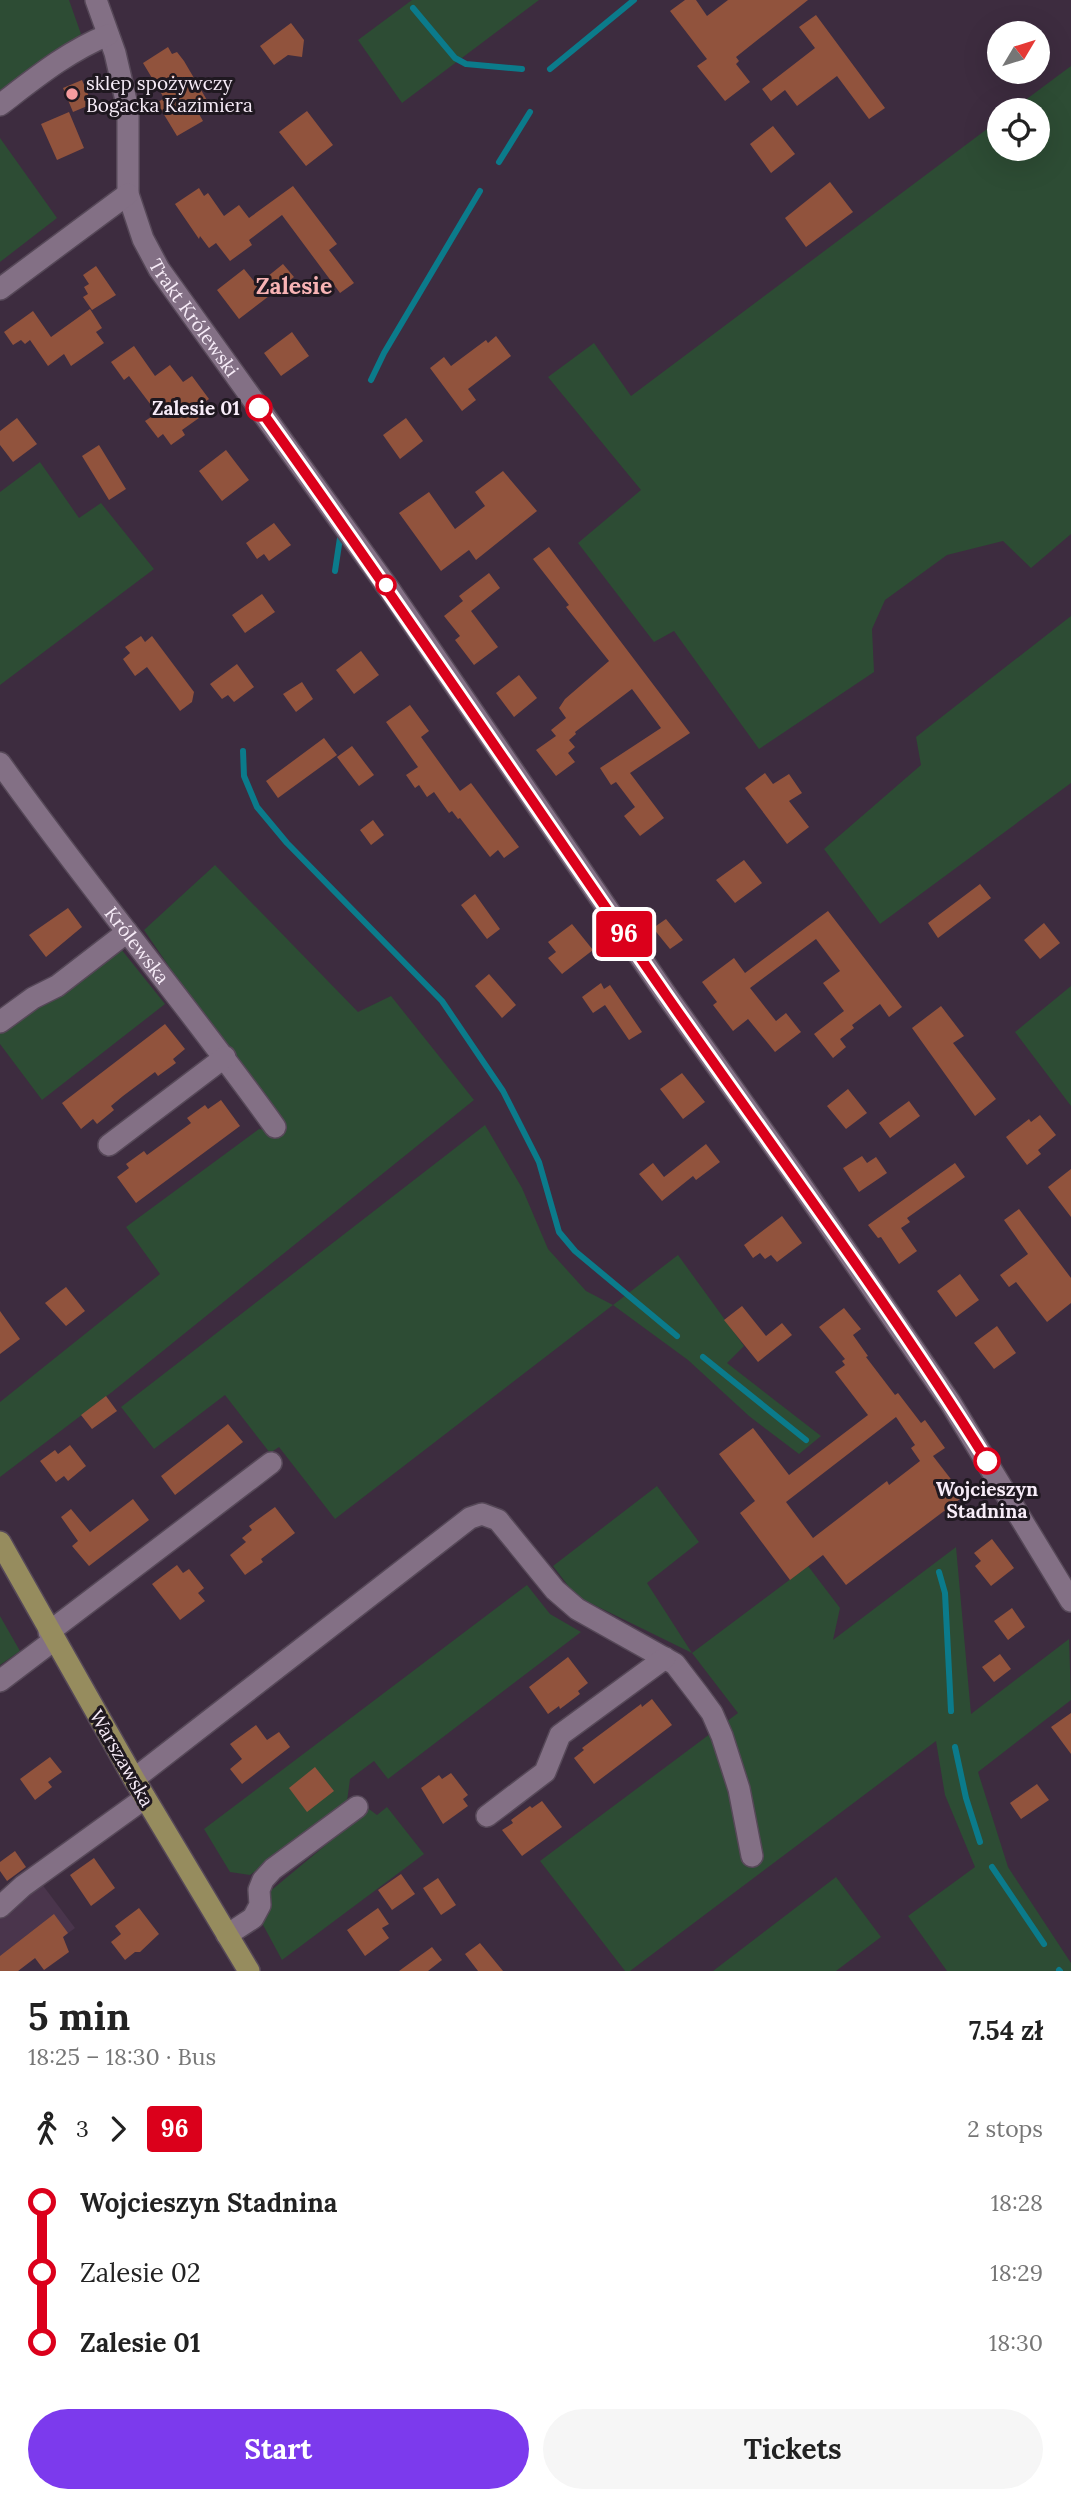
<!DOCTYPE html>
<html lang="en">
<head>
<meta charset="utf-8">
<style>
	body { margin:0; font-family:Lora,serif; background:#f6f6f6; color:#222; height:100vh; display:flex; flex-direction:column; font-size:26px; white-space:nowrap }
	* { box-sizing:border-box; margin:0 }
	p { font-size:23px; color:#767676 }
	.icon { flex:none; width:38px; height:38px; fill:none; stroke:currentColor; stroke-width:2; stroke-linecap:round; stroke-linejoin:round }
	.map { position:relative; height:1971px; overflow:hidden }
	.side { display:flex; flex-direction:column; background:#fff; flex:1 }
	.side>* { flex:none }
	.badge { padding:0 14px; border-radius:5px; font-size:24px; line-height:46px }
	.needle { width:46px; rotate:52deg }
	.fabs { position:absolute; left:987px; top:21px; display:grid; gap:14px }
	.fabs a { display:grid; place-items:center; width:63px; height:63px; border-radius:50%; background:#fff; box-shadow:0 7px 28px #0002; font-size:35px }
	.map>.badge { position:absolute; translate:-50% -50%; box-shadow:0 0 0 4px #fff }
	.legs { display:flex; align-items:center; gap:10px; height:77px; padding:0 28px; font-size:23px }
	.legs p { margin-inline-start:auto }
	.headline { display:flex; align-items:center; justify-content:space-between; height:119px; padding:0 28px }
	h1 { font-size:38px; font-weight:700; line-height:52px }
	.button { display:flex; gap:14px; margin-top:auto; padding:14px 28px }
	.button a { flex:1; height:80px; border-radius:42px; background:#7c3aed; color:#fff; font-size:28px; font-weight:700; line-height:80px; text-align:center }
	.button a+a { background:#f6f6f6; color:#222 }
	ul { padding:0 28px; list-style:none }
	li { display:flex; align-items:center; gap:24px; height:70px; font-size:26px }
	li i { display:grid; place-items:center; width:10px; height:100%; margin:0 9px; background:currentColor }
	li i::after { content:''; width:18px; height:18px; margin:-9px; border:5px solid; border-radius:50%; background:#fff }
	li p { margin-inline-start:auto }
	li:first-child i { background:linear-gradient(#0000 50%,currentColor 0) }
	li:last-child i { background:linear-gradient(currentColor 50%,#0000 0) }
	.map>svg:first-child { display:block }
</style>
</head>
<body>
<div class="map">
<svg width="1071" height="1971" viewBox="0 0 1071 1971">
	<rect width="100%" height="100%" fill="#3d2c3f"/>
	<path fill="#4a354c" d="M 32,1871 L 75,1928 L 18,1971 L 0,1971 L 0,1896 Z"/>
	<path fill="#2d4c34" d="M 0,0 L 69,0 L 81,34 L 0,95 Z
		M 412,0 L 539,0 L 402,103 L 358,40 Z
		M 1071,66 L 1071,534 L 1031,568 L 1003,541 L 947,555 L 885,600 L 872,629 L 874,672 L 759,749 L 674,631 L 654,642 L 578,543 L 641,490 L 548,377 L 594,343 L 631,396 L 999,120 L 999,149 L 1038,149 L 1038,110 L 1012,110 Z
		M 0,138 L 57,218 L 0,262 Z
		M 40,462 L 79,518 L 101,503 L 154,569 L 0,685 L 0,492 Z
		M 1071,616 L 1071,783 L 880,924 L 824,849 L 921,765 L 916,737 Z
		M 215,865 L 358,1012 L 391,996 L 474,1100 L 112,1392 L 0,1477 L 0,1402 L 160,1274 L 126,1227 L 259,1129 L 282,1132 L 144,930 Z
		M 121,949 L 165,1004 L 42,1100 L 0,1044 L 0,1031 Z
		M 1071,986 L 1071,1106 L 1015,1032 Z
		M 485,1125 L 522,1188 L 548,1249 L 586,1291 L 613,1305 L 678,1255 L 744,1346 L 727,1363 L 821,1436 L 799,1454 L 749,1416 L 688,1360 L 613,1305 L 335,1519 L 279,1447 L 270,1453 L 225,1395 L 154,1449 L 121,1407 Z
		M 657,1486 L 699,1542 L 647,1583 L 692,1653 L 808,1566 L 840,1608 L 833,1640 L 956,1547 L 971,1714 L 1069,1639 L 1071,1700 L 978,1772 L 1008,1867 L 1071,1963 L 1071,1971 L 947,1971 L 908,1916 L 975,1867 L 945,1795 L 936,1741 L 630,1971 L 625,1971 L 540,1861 L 738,1713 L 692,1653 L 576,1596 L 553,1566 Z
		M 527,1585 L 550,1614 L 581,1632 L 388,1779 L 374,1761 L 350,1779 L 347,1801 L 250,1875 L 230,1872 L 204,1829 Z
		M 0,1616 L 20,1651 L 0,1665 Z
		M 387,1807 L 424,1854 L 282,1960 L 262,1923 L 268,1893 L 369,1809 L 377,1815 Z
		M 836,1877 L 881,1937 L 836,1971 L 713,1971 Z"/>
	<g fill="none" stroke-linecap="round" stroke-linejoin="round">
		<path stroke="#0b7b8b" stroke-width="6" d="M 413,8 L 455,58 L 466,64 L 522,69
			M 550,69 L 634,0
			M 499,162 L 530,112
			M 371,380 L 384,353 L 480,191
			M 335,571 L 340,538
			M 243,751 L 244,776 L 257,807 L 287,843 L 442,1001 L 503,1091 L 539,1162 L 559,1232 L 575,1251 L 677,1336
			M 703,1357 L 806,1440
			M 939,1572 L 945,1593 L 951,1711
			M 955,1747 L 966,1798 L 980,1842
			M 992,1867 L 1044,1944
			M 1059,1970 L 1060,1971"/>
	</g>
	<path fill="#91533d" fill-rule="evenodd" d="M 685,0 L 696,0 L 707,16 L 728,0 L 808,0 L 736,57 L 739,61 L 736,64 L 750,82 L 725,101 L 697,66 L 707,59 L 670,11 Z
		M 816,15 L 885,108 L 869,119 L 837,76 L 797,106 L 785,90 L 771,101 L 762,89 L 815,48 L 799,27 Z
		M 291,23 L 304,40 L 302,57 L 288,55 L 274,65 L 260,46 Z
		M 168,47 L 172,54 L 177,52 L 184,61 L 211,107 L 199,114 L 203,121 L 177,136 L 157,103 L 164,98 L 143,63 Z
		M 82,80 L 92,104 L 73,112 L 63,88 Z
		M 307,111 L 333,145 L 306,166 L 279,132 Z
		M 69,112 L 84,148 L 57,160 L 41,124 Z
		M 773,126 L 795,154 L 771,173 L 750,144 Z
		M 830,182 L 853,212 L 806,247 L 785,218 Z
		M 293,186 L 337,244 L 329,250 L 354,283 L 340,293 L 282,215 L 249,240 L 252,245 L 230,261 L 216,243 L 209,248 L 200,236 L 199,239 L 175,204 L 199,188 L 204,196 L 208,193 L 224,216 L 239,205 L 249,218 Z
		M 283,264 L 294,277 L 239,319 L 217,290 L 244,269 L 257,285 Z
		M 96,266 L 116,295 L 92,310 L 83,297 L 88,294 L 84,287 L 89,284 L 83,275 Z
		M 90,309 L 102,328 L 96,332 L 104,343 L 71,366 L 64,354 L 48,366 L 30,340 L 25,344 L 21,340 L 13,345 L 4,332 L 33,311 L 51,337 Z
		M 292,332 L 309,356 L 281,376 L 264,353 Z
		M 496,336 L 511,356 L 468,389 L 476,400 L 462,411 L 430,368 L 444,357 L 451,366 L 486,340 L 488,343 Z
		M 134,346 L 155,376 L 170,365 L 183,382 L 192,376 L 209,399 L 201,405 L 206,413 L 182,430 L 185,435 L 171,445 L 163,434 L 158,438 L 145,421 L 157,413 L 129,376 L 124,380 L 111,362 Z
		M 17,418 L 37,444 L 13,462 L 0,445 L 0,431 Z
		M 406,418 L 423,441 L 400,459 L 383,435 Z
		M 99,445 L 126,489 L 109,500 L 82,456 Z
		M 226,450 L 249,480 L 222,501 L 199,471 Z
		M 503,471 L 537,511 L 476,560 L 469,550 L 441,571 L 399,513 L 429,492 L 455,529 L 485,506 L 475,492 Z
		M 274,523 L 291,545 L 269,561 L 264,554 L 257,559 L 246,543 Z
		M 549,547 L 690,733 L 630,773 L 664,818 L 640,836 L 624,816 L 635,807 L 616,782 L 611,785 L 600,768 L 661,728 L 632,689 L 575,732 L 576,734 L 569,740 L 575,747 L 568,753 L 575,762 L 556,776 L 536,750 L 556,736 L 551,730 L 566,718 L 559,708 L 565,699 L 609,661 L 566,607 L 569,605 L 533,559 Z
		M 489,573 L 500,588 L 471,611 L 498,647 L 474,665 L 455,640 L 460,636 L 444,616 L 463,601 L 459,596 Z
		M 262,594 L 275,612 L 245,633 L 232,615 Z
		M 141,636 L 145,642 L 152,636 L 194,692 L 192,702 L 180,711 L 147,667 L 135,676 L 123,659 L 130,653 L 125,647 Z
		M 361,651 L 379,675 L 354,694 L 336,670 Z
		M 237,664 L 254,687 L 234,702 L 228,695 L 222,699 L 210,684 Z
		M 519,675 L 537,698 L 514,717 L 496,693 Z
		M 302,682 L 313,699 L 296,712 L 283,694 Z
		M 410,705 L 429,731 L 421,737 L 460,791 L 471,783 L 519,847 L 504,858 L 498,850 L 490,857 L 460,818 L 458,819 L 452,811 L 449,813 L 434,792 L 427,797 L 419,785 L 415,788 L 406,775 L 418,767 L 386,722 Z
		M 324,738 L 337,755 L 278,798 L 266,781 Z
		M 352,746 L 374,775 L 359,786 L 337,757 Z
		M 765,773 L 773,784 L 789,774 L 802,793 L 789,801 L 809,827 L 787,844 L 745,788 Z
		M 373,820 L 384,835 L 371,845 L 360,830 Z
		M 744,860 L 762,883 L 735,903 L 716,880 Z
		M 980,884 L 991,898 L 938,938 L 928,923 Z
		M 475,894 L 500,929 L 487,939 L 461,905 Z
		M 68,908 L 82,927 L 46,957 L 29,935 Z
		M 828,911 L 902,1007 L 889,1017 L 880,1004 L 852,1025 L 854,1028 L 840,1039 L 846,1047 L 833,1058 L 814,1034 L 844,1011 L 823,983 L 840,971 L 816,939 L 750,988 L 776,1021 L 786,1013 L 801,1032 L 775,1052 L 748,1019 L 733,1031 L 713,1005 L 717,1002 L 702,982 L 734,958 L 745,973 Z
		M 666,919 L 683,940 L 670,949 L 653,928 Z
		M 1044,923 L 1060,943 L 1040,959 L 1024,940 Z
		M 572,924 L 593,950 L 562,974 L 548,958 L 556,952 L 548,942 Z
		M 489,974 L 516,1005 L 502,1018 L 475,986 Z
		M 601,983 L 604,989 L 610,985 L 642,1032 L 629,1040 L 605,1005 L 593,1013 L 582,997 Z
		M 941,1006 L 964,1036 L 953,1043 L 996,1099 L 975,1116 L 912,1028 Z
		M 165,1024 L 185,1049 L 173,1059 L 176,1063 L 158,1076 L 155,1072 L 123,1096 L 111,1106 L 114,1110 L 97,1124 L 93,1119 L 81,1129 L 62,1103 Z
		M 682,1073 L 705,1102 L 683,1119 L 660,1089 Z
		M 848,1089 L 867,1113 L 846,1129 L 827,1106 Z
		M 221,1100 L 240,1126 L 136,1203 L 117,1177 L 129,1168 L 126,1164 L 144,1151 L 147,1155 L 191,1123 L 187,1118 L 205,1105 L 208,1109 Z
		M 909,1101 L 920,1116 L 890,1138 L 879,1123 Z
		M 1040,1115 L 1056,1135 L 1038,1150 L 1041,1154 L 1027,1165 L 1006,1137 L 1029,1119 L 1031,1122 Z
		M 706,1144 L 720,1162 L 696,1180 L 693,1176 L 662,1201 L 639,1174 L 653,1163 L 664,1177 Z
		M 862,1156 L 867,1163 L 876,1157 L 887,1173 L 859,1192 L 843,1168 Z
		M 955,1163 L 965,1177 L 907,1218 L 910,1222 L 901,1228 L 917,1251 L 899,1264 L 881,1237 L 878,1238 L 868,1225 Z
		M 1071,1169 L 1071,1217 L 1048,1187 Z
		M 1019,1209 L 1071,1278 L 1071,1303 L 1047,1322 L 1016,1282 L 1009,1287 L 1000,1275 L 1028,1254 L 1004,1220 Z
		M 782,1216 L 802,1243 L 777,1262 L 771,1255 L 765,1259 L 760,1253 L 753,1258 L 744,1245 Z
		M 960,1274 L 979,1300 L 956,1317 L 937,1291 Z
		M 66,1287 L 85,1311 L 66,1326 L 45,1303 Z
		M 742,1306 L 766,1336 L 782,1323 L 792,1335 L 758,1362 L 724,1320 Z
		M 844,1308 L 861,1329 L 853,1335 L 868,1356 L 866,1357 L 895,1395 L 898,1393 L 921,1423 L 925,1420 L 945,1448 L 933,1456 L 964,1496 L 846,1585 L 823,1555 L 790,1580 L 740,1513 L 755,1501 L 719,1454 L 753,1428 L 789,1475 L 868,1415 L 835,1372 L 845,1365 L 842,1361 L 845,1359 L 819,1327 ZM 896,1417 L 915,1445 L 911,1448 L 920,1461 L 889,1485 L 887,1481 L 813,1538 L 786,1502 Z
		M 0,1311 L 20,1339 L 0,1354 Z
		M 997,1326 L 1016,1353 L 994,1369 L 974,1343 Z
		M 106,1396 L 117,1411 L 92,1429 L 81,1415 Z
		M 228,1424 L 243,1442 L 175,1495 L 161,1476 Z
		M 70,1445 L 86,1466 L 68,1481 L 64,1476 L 56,1482 L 40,1461 L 55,1450 L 58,1454 Z
		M 133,1499 L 149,1520 L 89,1566 L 72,1546 L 78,1541 L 61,1517 L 71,1509 L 90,1532 Z
		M 275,1507 L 295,1533 L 261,1559 L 263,1562 L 245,1575 L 230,1555 L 246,1542 L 242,1538 L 252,1530 L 249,1526 Z
		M 992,1539 L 1014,1568 L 991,1586 L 975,1566 L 981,1561 L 974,1553 Z
		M 177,1565 L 183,1573 L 189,1569 L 204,1588 L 198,1593 L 205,1601 L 180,1620 L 152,1584 Z
		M 1012,1608 L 1025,1627 L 1008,1640 L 994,1621 Z
		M 1000,1654 L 1011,1669 L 994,1682 L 982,1667 Z
		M 568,1657 L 588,1683 L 578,1691 L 580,1694 L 560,1709 L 559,1706 L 548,1714 L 529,1687 Z
		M 652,1699 L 672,1725 L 594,1784 L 574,1758 L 584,1750 L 582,1748 L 641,1704 L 642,1707 Z
		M 1071,1713 L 1071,1754 L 1051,1727 Z
		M 256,1725 L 267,1740 L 279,1732 L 290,1747 L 242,1784 L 230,1769 L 242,1759 L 230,1744 Z
		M 50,1757 L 62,1772 L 48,1782 L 52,1787 L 35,1800 L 20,1779 Z
		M 315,1767 L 334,1791 L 307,1812 L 289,1788 Z
		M 451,1773 L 468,1795 L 463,1799 L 468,1806 L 443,1824 L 421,1788 L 439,1775 L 442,1779 Z
		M 1037,1784 L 1049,1800 L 1021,1819 L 1010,1803 Z
		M 542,1801 L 562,1827 L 522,1856 L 502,1830 L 513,1823 L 511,1820 L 530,1806 L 532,1808 Z
		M 15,1851 L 26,1867 L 7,1881 L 0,1871 L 0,1862 Z
		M 94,1858 L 115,1888 L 91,1906 L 70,1875 Z
		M 401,1874 L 415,1894 L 392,1910 L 378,1890 Z
		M 438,1878 L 456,1905 L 441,1915 L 423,1888 Z
		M 139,1908 L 159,1934 L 140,1952 L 135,1952 L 125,1960 L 111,1942 L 121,1934 L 115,1926 Z
		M 378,1908 L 389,1924 L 382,1928 L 389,1938 L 365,1956 L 347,1930 Z
		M 54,1914 L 68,1933 L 63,1937 L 69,1952 L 44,1970 L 35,1958 L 18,1971 L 0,1971 L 0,1956 Z
		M 480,1943 L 503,1971 L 478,1971 L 465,1954 Z
		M 432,1947 L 442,1960 L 428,1971 L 399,1971 Z"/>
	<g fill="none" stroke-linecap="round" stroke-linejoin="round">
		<defs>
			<g id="minor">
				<path id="s1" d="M 96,0 L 115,53 L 128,109 L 128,194 L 143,239 L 159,269 L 389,589 L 667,996 L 795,1176 L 950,1402 L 1071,1601"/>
				<path d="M 0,105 C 34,79 68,51 108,35"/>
				<path d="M 0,289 L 128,194"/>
				<path id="s2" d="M 0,763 C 88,887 186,1003 275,1127"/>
				<path d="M 0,1022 L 33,998 L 57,986 L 127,932"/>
				<path d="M 109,1145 L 225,1057"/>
				<path d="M 49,1632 L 271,1463"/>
				<path d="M 0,1681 L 54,1640"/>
				<path d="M 134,1779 L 470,1518 L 482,1514 L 498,1520 L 555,1590 L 577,1609 L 675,1664 L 698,1694 L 712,1713 L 722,1736 L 739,1789 L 752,1856"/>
				<path d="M 487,1816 L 545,1772 L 560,1735 L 665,1658"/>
				<path d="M 0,1907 L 23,1886 L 145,1798"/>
				<path d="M 227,1935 L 253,1918 L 260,1905 L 259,1890 L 263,1880 L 273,1869 L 357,1807"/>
			</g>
			<path id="major" d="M 0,1542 L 134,1779 L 249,1971"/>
		</defs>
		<use href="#minor" stroke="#564858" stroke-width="24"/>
		<use href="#major" stroke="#564858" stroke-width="24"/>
		<use href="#minor" stroke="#837085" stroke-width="21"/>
		<use href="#major" stroke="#968c5e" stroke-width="21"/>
	</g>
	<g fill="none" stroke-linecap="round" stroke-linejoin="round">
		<defs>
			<path id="line-1" d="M 259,408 C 398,601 530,799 666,995 C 774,1150 887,1301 987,1461"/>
		</defs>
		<use href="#line-1" stroke="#fff" stroke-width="16"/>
		<use href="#line-1" stroke="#db001b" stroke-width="10"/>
	</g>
	<circle fill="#f59b9e" stroke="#1f1820" stroke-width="2.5" cx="72" cy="94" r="7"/>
	<g fill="#fff" stroke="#db001b" stroke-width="3.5">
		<circle cx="259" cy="408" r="12"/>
		<circle cx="386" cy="585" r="9"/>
		<circle cx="987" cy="1461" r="12"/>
	</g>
	<g text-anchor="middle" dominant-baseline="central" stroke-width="6" stroke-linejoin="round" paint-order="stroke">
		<g font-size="19" fill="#f7ecf8" stroke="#1f1820" text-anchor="start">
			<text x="86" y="83">sklep spożywczy<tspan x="86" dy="22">Bogacka Kazimiera</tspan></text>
		</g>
		<g font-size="19" fill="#f7ecf8" stroke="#1f1820">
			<text stroke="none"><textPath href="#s1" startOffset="340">Trakt Królewski</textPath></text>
			<text stroke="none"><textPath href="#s2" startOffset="228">Królewska</textPath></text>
			<text transform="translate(122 1758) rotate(60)">Warszawska</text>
		</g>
		<g font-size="19" font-weight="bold" fill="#f7ecf8" stroke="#1f1820" text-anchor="end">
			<text x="240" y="408">Zalesie 01</text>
			<text x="987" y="1489" text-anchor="middle">Wojcieszyn<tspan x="987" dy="22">Stadnina</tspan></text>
		</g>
		<g font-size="23" font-weight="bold" fill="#f7b3b4" stroke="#1f1820">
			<text x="294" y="285">Zalesie</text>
		</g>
	</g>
</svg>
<div class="fabs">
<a><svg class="needle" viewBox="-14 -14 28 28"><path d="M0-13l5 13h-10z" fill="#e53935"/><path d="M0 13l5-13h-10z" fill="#767676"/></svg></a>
<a><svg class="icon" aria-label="locate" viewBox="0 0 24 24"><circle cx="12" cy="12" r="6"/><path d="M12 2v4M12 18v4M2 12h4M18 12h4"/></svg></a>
</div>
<b class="badge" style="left:624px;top:934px;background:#db001b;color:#fff">96</b>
</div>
<section class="side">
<div class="headline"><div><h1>5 min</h1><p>18:25 – 18:30 · Bus</p></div><b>7.54 zł</b></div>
<div class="legs"><svg class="icon" aria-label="walk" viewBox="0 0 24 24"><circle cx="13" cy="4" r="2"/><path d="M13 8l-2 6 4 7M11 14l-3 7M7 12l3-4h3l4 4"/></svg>3<svg class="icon" aria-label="forward" viewBox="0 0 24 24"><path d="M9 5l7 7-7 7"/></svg><b class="badge" style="background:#db001b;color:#fff">96</b><p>2 stops</p></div>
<ul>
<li><i style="color:#db001b"></i><b>Wojcieszyn Stadnina</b><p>18:28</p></li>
<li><i style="color:#db001b"></i><span>Zalesie 02</span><p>18:29</p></li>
<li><i style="color:#db001b"></i><b>Zalesie 01</b><p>18:30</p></li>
</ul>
<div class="button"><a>Start</a><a>Tickets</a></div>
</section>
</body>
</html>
